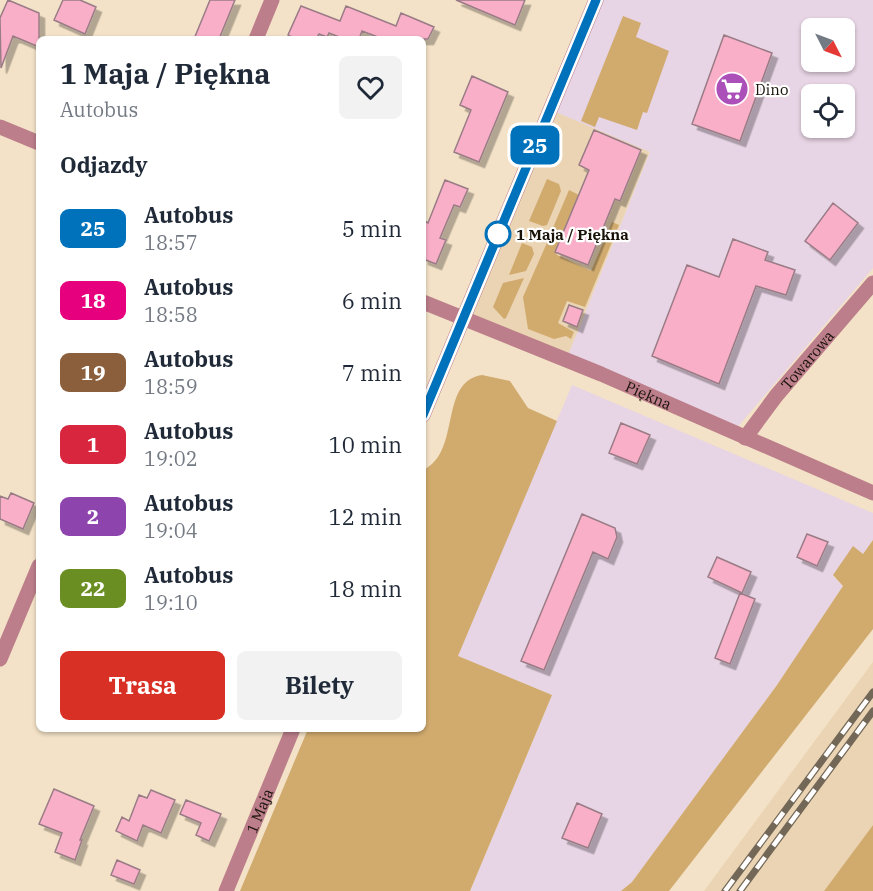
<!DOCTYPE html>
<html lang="pl">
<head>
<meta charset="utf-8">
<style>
	body { margin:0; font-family:"IBM Plex Serif",serif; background:#f2f2f3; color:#1f2937; height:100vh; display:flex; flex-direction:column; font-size:22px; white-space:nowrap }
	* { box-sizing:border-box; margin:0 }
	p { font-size:20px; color:#747a83 }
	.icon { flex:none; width:33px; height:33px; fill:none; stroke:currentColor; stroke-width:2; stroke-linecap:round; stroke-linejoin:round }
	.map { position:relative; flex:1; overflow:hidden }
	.side { position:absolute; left:36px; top:36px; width:390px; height:696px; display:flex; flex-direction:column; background:#fff; border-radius:9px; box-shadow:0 2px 4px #0004 }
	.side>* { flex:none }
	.badge { padding:0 12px; border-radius:9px; font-size:21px; line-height:39px }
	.needle { width:39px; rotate:132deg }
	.buttons { position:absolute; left:801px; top:18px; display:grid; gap:12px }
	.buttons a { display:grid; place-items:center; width:54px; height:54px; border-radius:9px; background:#fff; box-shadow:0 2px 4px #0004; font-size:30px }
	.map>.badge { position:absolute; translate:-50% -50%; box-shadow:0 0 0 3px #fff }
	h2 { padding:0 24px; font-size:22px; line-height:54px }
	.round { display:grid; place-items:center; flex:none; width:63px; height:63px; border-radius:9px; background:#f2f2f3 }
	.headline { display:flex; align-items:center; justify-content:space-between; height:102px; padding:0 24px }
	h1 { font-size:28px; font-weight:800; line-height:45px }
	.primary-button { display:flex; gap:12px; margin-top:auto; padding:12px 24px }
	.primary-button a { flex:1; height:69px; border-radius:9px; background:#d93025; color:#fff; font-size:24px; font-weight:800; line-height:69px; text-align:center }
	.primary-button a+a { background:#f2f2f3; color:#1f2937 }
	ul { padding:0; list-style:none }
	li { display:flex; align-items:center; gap:18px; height:72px; padding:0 24px }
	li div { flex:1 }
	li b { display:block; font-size:22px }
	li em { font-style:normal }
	li .badge { min-width:66px; font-weight:700; text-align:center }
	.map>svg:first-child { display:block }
</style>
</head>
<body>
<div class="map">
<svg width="873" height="891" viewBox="0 0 873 891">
	<defs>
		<filter id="shadow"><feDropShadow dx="5.5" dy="5.5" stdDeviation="0" flood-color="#0004"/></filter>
	</defs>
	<rect width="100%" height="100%" fill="#f3e2c7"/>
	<path fill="#ead4b3" d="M 551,110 L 650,151 L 567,358 L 465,316 Z
		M 873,662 L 873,825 L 824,891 L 704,891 Z"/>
	<path fill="#e7d4e4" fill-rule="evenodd" d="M 597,0 L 873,0 L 873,268 L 736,429 L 567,358 L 650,152 L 551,110 ZM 812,28 L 844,28 L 844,62 L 812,62 ZM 812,94 L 844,94 L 844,128 L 812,128 Z
		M 572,385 L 873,513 L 873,540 L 863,554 L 853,547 L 833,576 L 843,586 L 777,685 L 632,882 L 621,891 L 470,891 L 552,695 L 457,656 Z"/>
	<path fill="#d1ab6e" d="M 623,16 L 641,23 L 636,37 L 669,51 L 647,113 L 643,112 L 637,130 L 599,117 L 595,127 L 581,121 Z
		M 547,179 L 559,184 L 561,191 L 547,225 L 543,226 L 529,221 Z
		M 569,190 L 579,195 L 562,234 L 552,230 Z
		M 612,222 L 619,225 L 585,307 L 567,301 L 558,323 L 574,332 L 571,339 L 566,336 L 554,339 L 528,329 L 523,297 L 550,236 L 560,240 L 555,251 L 557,255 L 591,271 Z
		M 522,243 L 532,247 L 534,254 L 526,271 L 509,275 Z
		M 524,278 L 506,318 L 504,319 L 493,307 L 503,283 Z
		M 482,375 L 510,381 L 528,408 L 557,421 L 458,656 L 552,695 L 470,891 L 240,891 L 308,729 L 423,729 L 423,470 C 462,452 438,382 482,375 Z
		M 873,540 L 873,629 L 669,891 L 621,891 L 632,882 L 777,685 L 843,586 L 833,575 L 853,546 L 863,554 Z
		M 873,825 L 873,891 L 824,891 Z"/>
	<path fill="#f9afc8" stroke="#9a7c86" stroke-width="1.5" filter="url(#shadow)" d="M 8,0 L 39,13 L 39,47 L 13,36 L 1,68 L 0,18 Z
		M 63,0 L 80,0 L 96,7 L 85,34 L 54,20 Z
		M 210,0 L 235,0 L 219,39 L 194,39 Z
		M 456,0 L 525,0 L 515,25 Z
		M 301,6 L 340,21 L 346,6 L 396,26 L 401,13 L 434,27 L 428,39 L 383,39 L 362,31 L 359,39 L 344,39 L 329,33 L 327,37 L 319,34 L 316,39 L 296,39 L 288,35 Z
		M 724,35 L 772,53 L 740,141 L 692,124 Z
		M 472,76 L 508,92 L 479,162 L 454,152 L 471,110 L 460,105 Z
		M 594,130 L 641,150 L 620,201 L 615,199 L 588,265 L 555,252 L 589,170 L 579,165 Z
		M 445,180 L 468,189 L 460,207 L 454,205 L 440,238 L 446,240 L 436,264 L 423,259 L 423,220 L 428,223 Z
		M 833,203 L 858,223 L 830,260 L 805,241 Z
		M 733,239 L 768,252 L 765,260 L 795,270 L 786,295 L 756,286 L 719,384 L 652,356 L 687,265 L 719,277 Z
		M 569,305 L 583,310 L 577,327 L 563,321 Z
		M 621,423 L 650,435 L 637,464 L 609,453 Z
		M 11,493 L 34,503 L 23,529 L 0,519 L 0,496 L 8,499 Z
		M 582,514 L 615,528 L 617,537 L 608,559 L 593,552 L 544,670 L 521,661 Z
		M 807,534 L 828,542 L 817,566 L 797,557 Z
		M 717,557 L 751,572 L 742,593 L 708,577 Z
		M 740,593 L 755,599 L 730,664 L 715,658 Z
		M 54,789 L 94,806 L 80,840 L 82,840 L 75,860 L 55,852 L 62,833 L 39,824 Z
		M 151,790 L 175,800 L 161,833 L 143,825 L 137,841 L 116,831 L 122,817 L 129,821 L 139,795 L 147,798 Z
		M 186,800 L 221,814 L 209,841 L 196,835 L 201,823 L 180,814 Z
		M 577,803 L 602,814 L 588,848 L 562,838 Z
		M 117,860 L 140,870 L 134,884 L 111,875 Z"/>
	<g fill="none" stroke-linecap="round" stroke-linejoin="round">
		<g stroke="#bc7e8a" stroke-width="15">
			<path d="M 256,39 L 272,0"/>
			<path d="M 0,127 L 39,143"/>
			<path id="s1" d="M 423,302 L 601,374 L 873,493"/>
			<path d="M 423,415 L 596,0"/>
			<path id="s2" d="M 745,438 L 776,396 L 873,283"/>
			<path d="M 0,659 L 39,566"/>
			<path id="s3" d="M 226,891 L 293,729"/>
		</g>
		<defs>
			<path id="rail" d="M 725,891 L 873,692
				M 740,891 L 873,711"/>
		</defs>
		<use href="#rail" stroke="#736858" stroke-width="7"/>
		<use href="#rail" stroke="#fff" stroke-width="4.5" stroke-dasharray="14" stroke-linecap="butt"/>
	</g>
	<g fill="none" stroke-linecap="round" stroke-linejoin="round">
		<defs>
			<path id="line" d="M 423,415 L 596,0"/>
		</defs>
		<use href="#line" stroke="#fff" stroke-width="14"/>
		<use href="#line" stroke="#0072bc" stroke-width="9"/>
	</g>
	<defs>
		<symbol id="supermarket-disc" viewBox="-11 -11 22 22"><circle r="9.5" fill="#ab4fb9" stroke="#fff"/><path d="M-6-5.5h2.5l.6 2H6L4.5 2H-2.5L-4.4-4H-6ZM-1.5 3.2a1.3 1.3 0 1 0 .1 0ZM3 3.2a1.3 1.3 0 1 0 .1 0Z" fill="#fff"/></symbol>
	</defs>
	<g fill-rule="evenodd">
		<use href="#supermarket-disc" x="713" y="70" width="38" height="38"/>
	</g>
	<circle fill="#fff" stroke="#0072bc" stroke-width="3" cx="498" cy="234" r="12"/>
	<g text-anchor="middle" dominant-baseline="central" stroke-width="4.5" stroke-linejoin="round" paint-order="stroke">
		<g font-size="15" fill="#181209" stroke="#fff" text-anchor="start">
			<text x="755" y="89">Dino</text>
		</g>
		<g font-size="15" font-weight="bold" fill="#181209" stroke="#fff" text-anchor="start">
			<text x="516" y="234">1 Maja / Piękna</text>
		</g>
		<g font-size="15" fill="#181209" stroke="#fff">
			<text stroke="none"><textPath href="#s2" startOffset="100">Towarowa</textPath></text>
			<text stroke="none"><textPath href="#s1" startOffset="244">Piękna</textPath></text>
			<text stroke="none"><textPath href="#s3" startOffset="87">1 Maja</textPath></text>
		</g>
	</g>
</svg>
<div class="buttons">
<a><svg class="needle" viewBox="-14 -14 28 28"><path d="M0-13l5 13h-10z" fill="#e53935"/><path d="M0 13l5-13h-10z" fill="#747a83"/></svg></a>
<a><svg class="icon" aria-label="locate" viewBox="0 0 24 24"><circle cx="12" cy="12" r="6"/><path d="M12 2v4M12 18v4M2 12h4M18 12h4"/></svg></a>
</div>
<b class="badge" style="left:535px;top:145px;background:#0072bc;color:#fff">25</b>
<section class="side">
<div class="headline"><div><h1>1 Maja / Piękna</h1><p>Autobus</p></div><a class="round"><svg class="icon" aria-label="heart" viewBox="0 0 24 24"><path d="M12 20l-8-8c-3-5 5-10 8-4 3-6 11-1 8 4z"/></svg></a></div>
<h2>Odjazdy</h2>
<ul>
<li><span class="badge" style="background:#0072bc;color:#fff">25</span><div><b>Autobus</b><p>18:57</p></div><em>5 min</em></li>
<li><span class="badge" style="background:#e6007e;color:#fff">18</span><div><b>Autobus</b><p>18:58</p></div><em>6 min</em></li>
<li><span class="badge" style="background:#8b5e3c;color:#fff">19</span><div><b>Autobus</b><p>18:59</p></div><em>7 min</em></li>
<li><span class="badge" style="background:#d7263d;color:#fff">1</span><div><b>Autobus</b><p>19:02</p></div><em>10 min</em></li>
<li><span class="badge" style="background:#8e44ad;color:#fff">2</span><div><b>Autobus</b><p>19:04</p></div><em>12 min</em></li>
<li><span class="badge" style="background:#6b8e23;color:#fff">22</span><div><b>Autobus</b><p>19:10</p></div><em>18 min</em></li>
</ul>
<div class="primary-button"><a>Trasa</a><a>Bilety</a></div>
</section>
</div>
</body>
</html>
